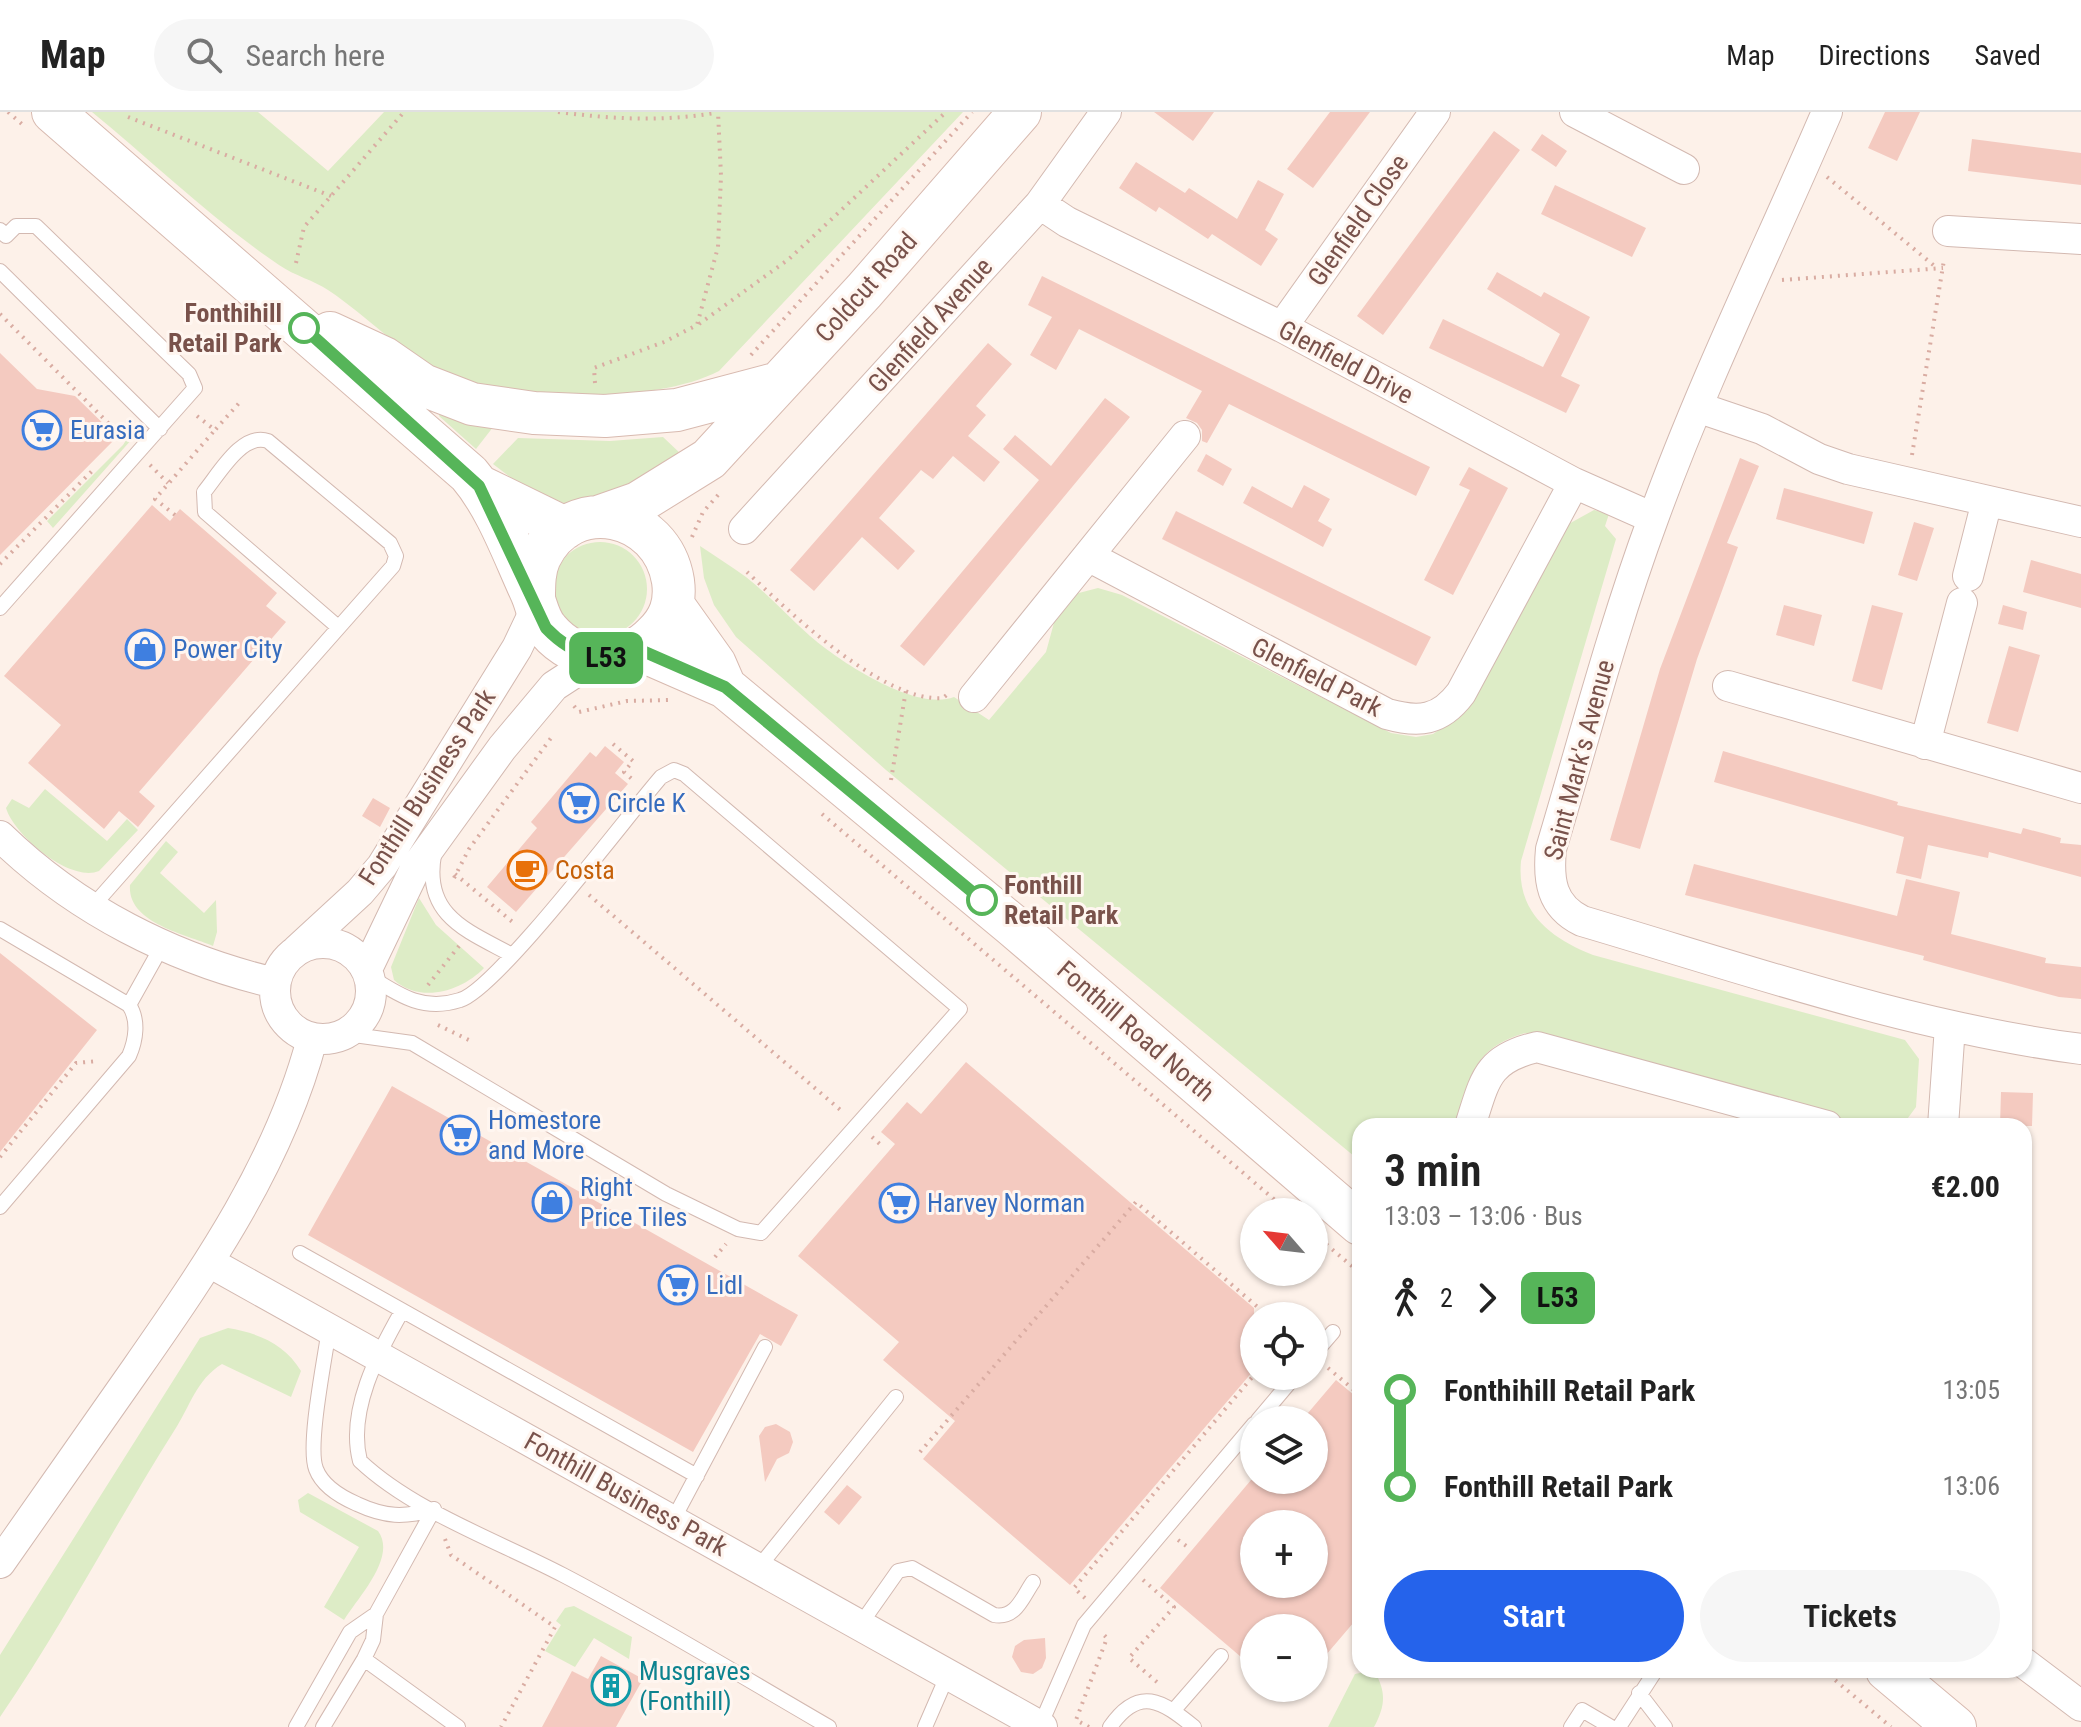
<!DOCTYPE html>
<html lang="en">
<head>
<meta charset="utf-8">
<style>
	body { margin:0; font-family:"Roboto Condensed",sans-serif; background:#f6f6f6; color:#222; height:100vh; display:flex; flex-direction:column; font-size:30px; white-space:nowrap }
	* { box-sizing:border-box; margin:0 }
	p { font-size:26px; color:#767676 }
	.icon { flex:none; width:44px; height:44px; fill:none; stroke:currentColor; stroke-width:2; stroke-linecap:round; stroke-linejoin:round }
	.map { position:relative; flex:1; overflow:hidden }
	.drawer { position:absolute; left:1352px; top:1006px; width:680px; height:560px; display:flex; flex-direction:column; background:#fff; border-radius:24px; box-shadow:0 2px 6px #0004 }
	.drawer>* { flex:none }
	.badge { padding:0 16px; border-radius:12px; font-size:28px; line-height:52px }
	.needle { width:52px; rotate:298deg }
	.tools { position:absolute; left:1240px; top:1086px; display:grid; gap:16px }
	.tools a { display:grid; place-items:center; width:88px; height:88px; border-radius:50%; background:#fff; box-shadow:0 2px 6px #0004; font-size:40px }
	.map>.badge { position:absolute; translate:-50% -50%; box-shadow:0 0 0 4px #fff }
	.legs { display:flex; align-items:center; gap:12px; height:88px; padding:0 32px; font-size:26px }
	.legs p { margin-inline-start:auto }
	.head { display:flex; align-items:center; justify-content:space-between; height:136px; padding:0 32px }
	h1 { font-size:44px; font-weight:600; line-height:60px }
	.primary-button { display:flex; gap:16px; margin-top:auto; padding:16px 32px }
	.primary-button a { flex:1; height:92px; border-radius:48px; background:#2563eb; color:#fff; font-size:32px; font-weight:600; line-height:92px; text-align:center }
	.primary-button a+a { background:#f6f6f6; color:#222 }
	ul { padding:0 32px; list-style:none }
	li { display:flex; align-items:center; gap:28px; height:96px; font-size:30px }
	li i { display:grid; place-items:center; width:12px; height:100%; margin:0 10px; background:currentColor }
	li i::after { content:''; width:20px; height:20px; margin:-10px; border:6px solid; border-radius:50%; background:#fff }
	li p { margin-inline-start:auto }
	li:first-child i { background:linear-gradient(#0000 50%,currentColor 0) }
	li:last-child i { background:linear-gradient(currentColor 50%,#0000 0) }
	header { display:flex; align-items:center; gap:48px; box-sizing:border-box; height:112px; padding:0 40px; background:#fff; border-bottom:2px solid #e0e0e0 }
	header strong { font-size:38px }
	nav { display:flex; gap:44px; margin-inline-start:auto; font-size:28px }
	.search { width:560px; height:72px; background:#f6f6f6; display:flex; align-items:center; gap:20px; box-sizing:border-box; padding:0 28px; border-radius:44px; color:#767676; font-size:30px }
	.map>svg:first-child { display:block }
</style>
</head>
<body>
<header>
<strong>Map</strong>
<div class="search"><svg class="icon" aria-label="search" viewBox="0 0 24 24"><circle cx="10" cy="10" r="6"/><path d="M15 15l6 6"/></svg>Search here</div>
<nav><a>Map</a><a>Directions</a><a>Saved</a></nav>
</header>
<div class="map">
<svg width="2081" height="1615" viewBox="0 0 2081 1615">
	<rect width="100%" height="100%" fill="#fdf1e9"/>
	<path fill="#ddecc6" d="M 92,0 L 258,0 L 328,59 L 384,0 L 963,0 L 719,259 C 658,291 516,291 452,264 C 404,245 370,206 328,178 C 313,168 295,164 279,153 C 214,109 153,50 92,0 Z
		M 440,301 L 497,310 L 476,337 L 439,304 Z
		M 135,314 L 140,318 L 53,416 L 47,409 L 123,333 Z
		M 663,325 L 682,343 L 665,358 L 580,394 L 559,390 L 518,371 L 493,352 L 518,326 L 610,329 Z
		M 1594,398 L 1609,402 L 1605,414 L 1616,427 L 1521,749 C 1516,800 1550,826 1593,843 L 1905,928 L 1919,947 L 1916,995 L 1905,1010 L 1897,1013 L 1875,1009 L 1873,1014 L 1853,1014 L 1525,921 C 1472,936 1470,967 1454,1014 L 1360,1014 L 1360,1049 L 886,658 L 736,525 L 714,493 L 704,466 L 700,434 C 715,444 731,454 746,465 C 769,483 788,505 810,524 C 839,549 915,600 954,585 L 989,608 L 1046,540 L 1055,507 L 1075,482 L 1098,476 L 1122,483 L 1391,621 L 1416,625 L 1433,622 L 1464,601 L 1565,414 Z
		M553 477a47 47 0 1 1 94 0a47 47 0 1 1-94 0Z
		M 45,677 L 107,729 L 127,707 L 138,718 L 99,759 C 70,771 14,723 6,696 L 12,687 L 29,696 Z
		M 166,729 L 178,740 L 160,761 L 204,801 L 216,788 L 217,820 L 213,834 C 185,822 127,811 130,773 Z
		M 419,786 L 436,813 L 484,856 C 462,879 421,892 394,868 L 391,855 Z
		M 228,1216 C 258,1221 285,1232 301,1259 L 291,1285 L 222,1252 C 196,1268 191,1293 174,1319 C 114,1414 63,1513 0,1605 L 0,1543 L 200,1226 Z
		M 308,1381 L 378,1419 C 397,1445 359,1484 344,1508 L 324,1495 L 359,1435 L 300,1400 L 298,1388 Z
		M 574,1494 L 632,1525 L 629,1547 L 594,1526 L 575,1555 L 545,1539 L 561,1513 L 556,1509 L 565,1496 Z
		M 1374,1558 C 1386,1580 1386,1592 1374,1615 L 1328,1615 L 1355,1562 Z"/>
	<path fill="#f4cac0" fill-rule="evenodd" d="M 1154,0 L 1214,0 L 1193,29 Z
		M 1330,0 L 1370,0 L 1313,76 L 1287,57 Z
		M 1885,0 L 1920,0 L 1897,49 L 1868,36 Z
		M 1494,19 L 1520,38 L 1383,223 L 1357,204 Z
		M 1542,22 L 1567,39 L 1556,55 L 1531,38 Z
		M 1972,27 L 2081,41 L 2081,73 L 1968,59 Z
		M 1136,50 L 1185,81 L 1189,76 L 1237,107 L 1258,68 L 1284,82 L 1265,118 L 1278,127 L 1261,154 L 1212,122 L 1208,127 L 1159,95 L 1156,100 L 1119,76 Z
		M 1555,73 L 1646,116 L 1632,145 L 1541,102 Z
		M 1497,160 L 1541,185 L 1544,180 L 1590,205 L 1561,264 L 1580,273 L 1566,301 L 1429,236 L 1443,207 L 1543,255 L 1560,222 L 1487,177 Z
		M 1042,164 L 1430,355 L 1416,384 L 1229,292 L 1207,331 L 1202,329 L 1202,318 L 1197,311 L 1186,306 L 1202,279 L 1079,217 L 1056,258 L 1030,243 L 1052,205 L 1028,193 Z
		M 988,231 L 1012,252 L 976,294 L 986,303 L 968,324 L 1000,350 L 984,370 L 953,344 L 933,367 L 921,358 L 879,406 L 915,439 L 898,458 L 862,425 L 814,479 L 790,458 Z
		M 0,241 L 37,277 L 75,284 L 117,325 L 0,443 Z
		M 1105,286 L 1130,305 L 924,554 L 900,534 L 1039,368 L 1003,337 L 1015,323 L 1051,354 Z
		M 1206,342 L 1232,357 L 1223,374 L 1197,359 Z
		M 1740,346 L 1759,354 L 1727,431 L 1738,435 L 1697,547 L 1640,737 L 1610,728 L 1660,557 Z
		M 1469,355 L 1508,376 L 1453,483 L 1424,468 L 1470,378 L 1459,373 Z
		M 1304,373 L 1330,387 L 1318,409 L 1332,417 L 1323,435 L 1243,391 L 1252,374 L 1292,396 Z
		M 1784,376 L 1873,400 L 1864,432 L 1776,407 Z
		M 152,393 L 170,409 L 180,397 L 277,481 L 266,494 L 286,510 L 139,680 L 155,694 L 138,715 L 119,699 L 104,717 L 28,651 L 61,613 L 4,564 Z
		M 1176,399 L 1431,525 L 1416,554 L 1162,427 Z
		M 1914,410 L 1934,416 L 1917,469 L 1898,463 Z
		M 2031,448 L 2081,462 L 2081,496 L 2023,480 Z
		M 1784,493 L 1822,503 L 1814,534 L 1776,523 Z
		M 1872,493 L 1903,501 L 1882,578 L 1852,569 Z
		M 2003,493 L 2027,500 L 2023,518 L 1998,512 Z
		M 2009,534 L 2040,543 L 2018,620 L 1987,611 Z
		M 605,634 L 624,650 L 615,661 L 628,672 L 516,800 L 487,775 L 537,716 L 531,710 L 590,640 L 596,645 Z
		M 1723,639 L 1898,690 L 1897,693 L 2021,722 L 2023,716 L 2061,726 L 2060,731 L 2081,733 L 2081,765 L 1989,740 L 1988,746 L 1928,733 L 1921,767 L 1896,761 L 1904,725 L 1714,670 Z
		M 373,686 L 390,696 L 380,715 L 362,704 Z
		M 1694,752 L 1897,804 L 1906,767 L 1960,780 L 1951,822 L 2046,846 L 2045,851 L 2081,855 L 2081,887 L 2059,885 L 1923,848 L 1924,844 L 1685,783 Z
		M 0,841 L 97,918 L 0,1040 Z
		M 966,950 L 1254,1196 L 1254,1258 L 1070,1473 L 923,1347 L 955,1309 L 883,1248 L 899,1230 L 798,1144 L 895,1032 L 881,1020 L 907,990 L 921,1002 Z
		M 392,974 L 798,1203 L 781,1234 L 760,1222 L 693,1340 L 308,1123 Z
		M 2001,980 L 2033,981 L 2032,1014 L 2000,1014 Z
		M 1336,1268 L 1360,1288 L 1360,1503 L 1314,1557 L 1314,1516 L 1254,1516 L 1254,1556 L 1160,1476 L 1251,1368 L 1314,1368 L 1314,1308 L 1302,1308 ZM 1254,1412 L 1314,1412 L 1314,1472 L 1254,1472 Z
		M 776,1312 L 790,1320 L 793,1330 L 789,1341 L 777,1347 L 765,1370 L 759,1324 L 765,1315 Z
		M 847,1373 L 862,1385 L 839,1413 L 824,1400 Z
		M 1045,1526 L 1046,1546 L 1042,1556 L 1033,1562 L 1021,1560 L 1012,1545 L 1015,1534 L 1024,1528 Z
		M 601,1544 L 643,1567 L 616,1615 L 542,1615 L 572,1559 L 588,1567 Z"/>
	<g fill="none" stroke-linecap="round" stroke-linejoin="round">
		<defs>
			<path id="lane" d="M 0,118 L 6,124 L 16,114 L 36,114 L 189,262 L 195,276 L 0,496
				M 0,159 L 160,317
				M 434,743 C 423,804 468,819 512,843
				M 92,795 L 393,454 L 396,444 L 390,431 L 268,329 C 242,320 219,362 204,380 L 205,400 L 338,515
				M 0,817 L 129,893
				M 347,922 L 412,931 L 666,1082 L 738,1117 L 761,1121 L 960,897 L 684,662 L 674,658 L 661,665 C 627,704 497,877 460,888 C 423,900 399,883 369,864
				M 0,1095 L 129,944 C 136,928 139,908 129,893 L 162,834
				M 300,1141 L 697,1364
				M 402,1199 C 378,1241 347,1299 360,1349 C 413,1399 498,1429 563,1463 C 653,1510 741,1564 829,1615
				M 329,1217 C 325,1246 307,1334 316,1357 C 322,1373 341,1385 357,1392 C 385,1405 404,1406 434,1397
				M 1314,1242 L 1333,1220
				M 1258,1308 L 1295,1264
				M 673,1408 L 765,1235
				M 758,1456 L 896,1285
				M 860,1513 L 898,1459 L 912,1456 L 994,1503 C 1016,1507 1022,1486 1033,1470
				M 364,1547 L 458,1615
				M 1639,1581 L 1665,1615
				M 1174,1598 L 1221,1544
				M 1040,1614 L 1084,1513 L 1254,1312
				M 296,1615 L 350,1520 L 376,1502
				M 323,1615 L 364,1547 L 373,1528 L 376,1502 L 434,1397
				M 925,1615 L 948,1562
				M 1110,1615 C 1139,1573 1162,1589 1194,1615
				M 1571,1615 L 1582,1598 L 1611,1615
				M 1619,1615 L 1656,1558"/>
			<path id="street" d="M 1575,0 L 1684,57
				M 1827,0 C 1769,135 1703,269 1653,407 C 1613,515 1584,627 1551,737 C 1548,768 1551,794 1582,809 C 1745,857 1911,915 2081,937
				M 1040,92 L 1067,110 L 1282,215 L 1574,371 L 1653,406
				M 1948,119 L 2081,127
				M 1282,215 L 1435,0
				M 1697,295 L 1762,317 L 1819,347 L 1848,357 L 2081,410
				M 744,417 L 1040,92 L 1106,0
				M 1088,444 L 1387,602 C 1419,611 1440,609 1461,581 L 1574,371
				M 1968,464 L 1987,389
				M 1728,574 L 2081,676
				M 974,585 L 1185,324
				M 1925,632 L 1962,491
				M 0,724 C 76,798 173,847 275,871
				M275 879a48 48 0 1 1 96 0a48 48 0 1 1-96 0Z
				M 297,838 L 360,780 L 382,754 L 517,536 L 536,496
				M 367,857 L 416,755 L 502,636 L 554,574 L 597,546
				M 1470,1014 C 1485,968 1486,947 1537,935 L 1827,1014
				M 1943,1014 L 1950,914
				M 209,1150 L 1042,1615
				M 0,1451 C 45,1386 91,1322 136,1257 C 208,1154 280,1049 312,927
				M 2024,1551 L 2081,1594"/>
			<path id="secondary" d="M 53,0 L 469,362 C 497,395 513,441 531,480 C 537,493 538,507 548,518 C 576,551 623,555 654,523 C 670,508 676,491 673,469 C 662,400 572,379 540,445 C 534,458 534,472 534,487
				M 330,221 L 384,246 L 423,273 L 472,292 L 534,301 L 605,304 L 677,298 L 779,271
				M 479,374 L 565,416
				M 598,405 L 638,391 L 709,347 L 864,179 L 1020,0
				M 673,493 L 715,552 L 725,575
				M 638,537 L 725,575 L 1012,813 L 1360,1112
				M 1887,1558 L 1955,1615"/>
		</defs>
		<use href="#lane" stroke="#d3b9b1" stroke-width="16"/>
		<use href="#street" stroke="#d3b9b1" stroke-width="32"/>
		<use href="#secondary" stroke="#d8bab0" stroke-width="44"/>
		<path stroke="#d9aca2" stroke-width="4" stroke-dasharray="2 6" stroke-linecap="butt" d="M 8,0 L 23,13
			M 558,0 C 612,7 661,10 715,1
			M 128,5 L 331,84
			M 1827,65 L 1937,156
			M 296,151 L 304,115 L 404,0
			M 1782,168 L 1943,156
			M 0,202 L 124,327
			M 699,212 L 789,147 L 946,0
			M 751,243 L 972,0
			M 595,271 L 594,256 L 664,230 L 697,213 L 718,135 L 721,64 L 718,0
			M 197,304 L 215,318 L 240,290
			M 1912,343 L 1944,148
			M 150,353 L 168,371
			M 175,403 L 155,387 L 215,318
			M 692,425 L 703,400 L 719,382
			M 0,452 L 92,359
			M 747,460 C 788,499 884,591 943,586 L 949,581
			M 574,594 L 579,600 L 627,589 L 669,588
			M 613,632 L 633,649 L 624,660 L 633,668
			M 891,668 L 906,578
			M 822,702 L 1289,1100
			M 455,762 L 515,812
			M 454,766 L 469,737 L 551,626
			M 589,783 L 844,1001
			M 428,873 L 459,834
			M 438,913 L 471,929
			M 872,1025 L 882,1034
			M 0,1045 L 76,951 L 98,949
			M 1314,1122 L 1360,1161
			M 715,1145 L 726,1132
			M 1328,1256 L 1360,1283
			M 920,1340 L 1136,1090 L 1268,1204
			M 445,1427 L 451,1443 L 555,1515 L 501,1615
			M 1178,1428 L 1189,1436
			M 1143,1468 L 1174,1495 L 1129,1546 L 1158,1571
			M 1085,1486 L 1074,1476 L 1254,1263
			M 1823,1558 L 1891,1615
			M 1089,1615 L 1076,1608 L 1107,1526 L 1102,1521"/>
		<use href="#lane" stroke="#fff" stroke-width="14"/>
		<use href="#street" stroke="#fff" stroke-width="30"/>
		<use href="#secondary" stroke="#fff" stroke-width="42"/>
	</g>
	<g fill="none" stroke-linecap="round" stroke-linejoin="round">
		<defs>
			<path id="line-1" d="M 304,216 L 479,374 L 546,516 C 573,544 601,552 638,537 L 725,575 L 982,788"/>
		</defs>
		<use href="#line-1" stroke="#fff" stroke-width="18"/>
		<use href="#line-1" stroke="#56b559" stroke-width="12"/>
	</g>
	<defs>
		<symbol id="supermarket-ring" viewBox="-11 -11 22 22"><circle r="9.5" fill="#fff6f0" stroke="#3f7fe0" stroke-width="1.5"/><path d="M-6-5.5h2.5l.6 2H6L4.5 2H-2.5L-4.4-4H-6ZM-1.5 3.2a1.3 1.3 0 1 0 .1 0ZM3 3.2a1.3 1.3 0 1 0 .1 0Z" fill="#3f7fe0"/></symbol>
		<symbol id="shop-ring" viewBox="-11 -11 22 22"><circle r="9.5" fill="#fff6f0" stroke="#3f7fe0" stroke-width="1.5"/><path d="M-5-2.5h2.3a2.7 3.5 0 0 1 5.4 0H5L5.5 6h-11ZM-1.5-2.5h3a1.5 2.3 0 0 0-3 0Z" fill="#3f7fe0"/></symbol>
		<symbol id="cafe-ring" viewBox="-11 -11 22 22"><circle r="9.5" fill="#fff6f0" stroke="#e8710a" stroke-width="1.5"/><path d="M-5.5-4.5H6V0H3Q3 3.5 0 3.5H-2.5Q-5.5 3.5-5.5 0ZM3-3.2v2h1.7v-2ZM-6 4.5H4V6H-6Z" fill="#e8710a"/></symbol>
		<symbol id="building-ring" viewBox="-11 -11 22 22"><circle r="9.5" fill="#fff6f0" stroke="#0f9aa8" stroke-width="1.5"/><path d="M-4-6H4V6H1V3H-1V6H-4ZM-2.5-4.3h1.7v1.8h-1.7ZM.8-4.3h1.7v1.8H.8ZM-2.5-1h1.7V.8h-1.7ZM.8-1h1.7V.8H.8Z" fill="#0f9aa8"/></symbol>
	</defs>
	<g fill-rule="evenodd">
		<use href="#supermarket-ring" x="20" y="296" width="44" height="44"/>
		<use href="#shop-ring" x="123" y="515" width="44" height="44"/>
		<use href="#supermarket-ring" x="557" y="669" width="44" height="44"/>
		<use href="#cafe-ring" x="505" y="736" width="44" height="44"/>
		<use href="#supermarket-ring" x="438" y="1001" width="44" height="44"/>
		<use href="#shop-ring" x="530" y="1068" width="44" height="44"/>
		<use href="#supermarket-ring" x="877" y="1069" width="44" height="44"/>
		<use href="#supermarket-ring" x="656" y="1151" width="44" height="44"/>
		<use href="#building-ring" x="589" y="1552" width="44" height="44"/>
	</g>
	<g fill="#fff" stroke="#56b559" stroke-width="4">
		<circle cx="304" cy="216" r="14"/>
		<circle cx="982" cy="788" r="14"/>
	</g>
	<g text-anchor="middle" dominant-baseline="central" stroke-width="6" stroke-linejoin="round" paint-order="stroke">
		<g font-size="26" fill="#79524b" stroke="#fff6f0">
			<text transform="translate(1358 108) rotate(-55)">Glenfield Close</text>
			<text transform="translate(866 175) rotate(-48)">Coldcut Road</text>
			<text transform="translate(930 213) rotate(-48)">Glenfield Avenue</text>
			<text transform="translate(1346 250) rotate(28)">Glenfield Drive</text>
			<text transform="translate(1317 565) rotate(27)">Glenfield Park</text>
			<text transform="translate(1579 648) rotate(-75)">Saint Mark's Avenue</text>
			<text transform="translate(427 675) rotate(-57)">Fonthill Business Park</text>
			<text transform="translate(1136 919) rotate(41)">Fonthill Road North</text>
			<text transform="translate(626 1382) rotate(29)">Fonthill Business Park</text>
		</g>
		<g font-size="26" font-weight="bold" fill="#79524b" stroke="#fff6f0" text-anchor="end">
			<text x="282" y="201">Fonthihill<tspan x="282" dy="30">Retail Park</tspan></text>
			<text x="1004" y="773" text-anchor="start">Fonthill<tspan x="1004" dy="30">Retail Park</tspan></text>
		</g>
		<g font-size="26" fill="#366cbe" stroke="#fff6f0" text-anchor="start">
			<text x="70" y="318">Eurasia</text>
			<text x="173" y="537">Power City</text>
			<text x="607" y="691">Circle K</text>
			<text x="488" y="1008">Homestore<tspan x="488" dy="30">and More</tspan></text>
			<text x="580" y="1075">Right<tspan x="580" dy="30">Price Tiles</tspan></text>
			<text x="927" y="1091">Harvey Norman</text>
			<text x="706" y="1173">Lidl</text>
		</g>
		<g font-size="26" fill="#c56008" stroke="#fff6f0" text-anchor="start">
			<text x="555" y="758">Costa</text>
		</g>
		<g font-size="26" fill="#0d838f" stroke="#fff6f0" text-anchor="start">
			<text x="639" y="1559">Musgraves<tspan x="639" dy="30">(Fonthill)</tspan></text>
		</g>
	</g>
</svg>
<div class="tools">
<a><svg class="needle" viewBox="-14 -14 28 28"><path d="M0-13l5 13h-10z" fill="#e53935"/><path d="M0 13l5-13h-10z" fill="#767676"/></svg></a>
<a><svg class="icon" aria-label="locate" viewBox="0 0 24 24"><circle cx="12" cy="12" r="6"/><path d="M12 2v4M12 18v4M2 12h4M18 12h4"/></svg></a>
<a><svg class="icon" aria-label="layers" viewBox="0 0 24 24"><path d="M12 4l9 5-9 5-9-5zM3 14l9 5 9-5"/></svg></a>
<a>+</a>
<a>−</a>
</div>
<b class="badge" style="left:606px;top:546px;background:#56b559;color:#111">L53</b>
<section class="drawer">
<div class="head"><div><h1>3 min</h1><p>13:03 – 13:06 · Bus</p></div><b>€2.00</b></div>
<div class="legs"><svg class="icon" aria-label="walk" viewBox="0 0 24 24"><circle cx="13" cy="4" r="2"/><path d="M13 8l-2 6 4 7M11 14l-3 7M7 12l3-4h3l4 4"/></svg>2<svg class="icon" aria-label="forward" viewBox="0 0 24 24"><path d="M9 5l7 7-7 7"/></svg><b class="badge" style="background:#56b559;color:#111">L53</b></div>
<ul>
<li><i style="color:#56b559"></i><b>Fonthihill Retail Park</b><p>13:05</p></li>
<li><i style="color:#56b559"></i><b>Fonthill Retail Park</b><p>13:06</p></li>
</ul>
<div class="primary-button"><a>Start</a><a>Tickets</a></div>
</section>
</div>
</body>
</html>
